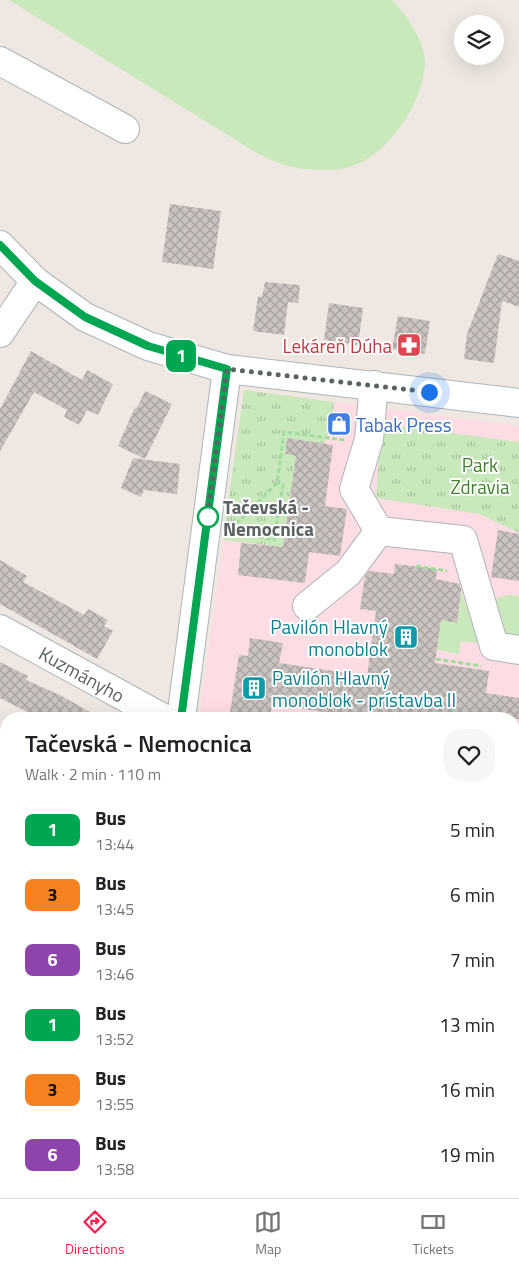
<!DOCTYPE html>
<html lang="en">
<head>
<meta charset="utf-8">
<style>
	body { margin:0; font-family:"Titillium Web",sans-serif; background:#f6f6f6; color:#202124; height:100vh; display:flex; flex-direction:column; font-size:19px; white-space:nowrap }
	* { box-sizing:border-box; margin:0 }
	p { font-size:16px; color:#757577 }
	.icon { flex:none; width:28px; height:28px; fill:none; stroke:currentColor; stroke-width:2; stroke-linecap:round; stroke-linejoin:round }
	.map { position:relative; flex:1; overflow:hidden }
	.sheet { position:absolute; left:0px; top:712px; width:520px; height:486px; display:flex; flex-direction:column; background:#fff; border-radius:20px 20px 0 0; box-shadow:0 5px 20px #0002 }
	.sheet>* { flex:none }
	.badge { padding:0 10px; border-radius:8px; font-size:18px; line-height:32px }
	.buttons { position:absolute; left:454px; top:15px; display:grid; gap:10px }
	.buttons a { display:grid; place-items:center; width:50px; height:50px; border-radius:50%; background:#fff; box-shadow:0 5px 20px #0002; font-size:25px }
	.you { position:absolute; width:25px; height:25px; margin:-12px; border:4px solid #fff; border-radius:50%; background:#1a73e8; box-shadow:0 0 0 8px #1a73e833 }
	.map>.badge { position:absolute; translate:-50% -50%; box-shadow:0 0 0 2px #fff }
	.round { display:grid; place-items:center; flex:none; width:52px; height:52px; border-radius:20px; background:#f6f6f6 }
	.headline { display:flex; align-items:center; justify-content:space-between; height:85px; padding:0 25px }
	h1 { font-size:24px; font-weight:600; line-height:38px }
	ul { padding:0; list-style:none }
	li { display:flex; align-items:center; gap:15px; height:65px; padding:0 25px }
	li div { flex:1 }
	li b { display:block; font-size:19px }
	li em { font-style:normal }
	li .badge { min-width:55px; font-weight:700; text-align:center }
	.tab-bar { display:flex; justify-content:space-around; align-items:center; height:70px; border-top:1px solid #e0e0e0; background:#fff; font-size:14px; color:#757577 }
	.tab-bar a { display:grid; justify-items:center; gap:2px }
	.tab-bar .on { color:#f91e4d }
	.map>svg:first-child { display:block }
</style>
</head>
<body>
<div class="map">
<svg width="519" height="1198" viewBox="0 0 519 1198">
	<defs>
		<pattern id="park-tufts" width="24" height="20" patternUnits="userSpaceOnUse" patternTransform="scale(1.25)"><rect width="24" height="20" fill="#c9e9bc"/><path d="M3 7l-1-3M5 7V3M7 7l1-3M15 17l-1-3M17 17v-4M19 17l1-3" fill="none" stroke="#a6c09c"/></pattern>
		<pattern id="building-cross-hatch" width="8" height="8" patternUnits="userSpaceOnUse" patternTransform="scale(1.25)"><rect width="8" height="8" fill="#cac3bf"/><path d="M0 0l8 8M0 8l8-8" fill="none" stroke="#a7a29f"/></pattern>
	</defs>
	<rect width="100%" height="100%" fill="#efe8e2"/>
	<path fill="#fddce3" d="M 244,390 L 519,426 L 519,1198 L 472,1198 L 480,1193 L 514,1192 L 514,719 L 199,719 Z"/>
	<path fill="#c9e9bc" d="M 9,0 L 392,0 C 406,14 425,41 425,62 C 425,103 384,163 341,169 C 324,171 302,170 285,165 C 275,162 266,157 257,153 Z
		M 461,591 L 478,640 L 477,643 L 461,641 L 459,654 L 437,650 L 441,620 L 457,622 Z
		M 509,595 L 519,596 L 519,636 C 498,636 496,618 493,602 L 499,597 Z"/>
	<path fill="url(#park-tufts)" d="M 244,390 L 334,402 L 332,423 L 324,444 L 287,438 L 285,454 L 296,456 L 283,547 L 223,540 Z
		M 381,424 L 519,442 L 519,533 L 479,514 L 376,498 Z
		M 514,795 L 519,796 L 519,968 L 514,966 Z"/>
	<path fill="url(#building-cross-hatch)" d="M 170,204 L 221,211 L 213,269 L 162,262 Z
		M 498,254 L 519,261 L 519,307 L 502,301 L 494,363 L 464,359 L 467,334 Z
		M 265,282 L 300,285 L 298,303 L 288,302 L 284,335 L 253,331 L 258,296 L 262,297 Z
		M 329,303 L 363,308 L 358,345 L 324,340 Z
		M 398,316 L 430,321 L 425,354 L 392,349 Z
		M 31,351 L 82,380 L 87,370 L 113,384 L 98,415 L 87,410 L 79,425 L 64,417 L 67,410 L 34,392 L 0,451 L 0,409 Z
		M 145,391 L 172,404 L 145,459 L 118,446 L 135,407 L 137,408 Z
		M 287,438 L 333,445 L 325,506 L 347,509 L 340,556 L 309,552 L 305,583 L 238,575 L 241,543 L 283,547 L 296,456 L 285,454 Z
		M 133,458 L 180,464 L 177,494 L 144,490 L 141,497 L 121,488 Z
		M 498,530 L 519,534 L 519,581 L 491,577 Z
		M 0,560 L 27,576 L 23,582 L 84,615 L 88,609 L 108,620 L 104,626 L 113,631 L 97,659 L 0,604 Z
		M 395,564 L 437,569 L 436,579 L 460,584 L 461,590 L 457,623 L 441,620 L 435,663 L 489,671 L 486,693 L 519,698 L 519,719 L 367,719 L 272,704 L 270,719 L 229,719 L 239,655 L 248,656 L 250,638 L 283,643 L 279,663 L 367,676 L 376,611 L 360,609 L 365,576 L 369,571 L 394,574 Z
		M 0,662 L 28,676 L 26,680 L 62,696 L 102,719 L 41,719 L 0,698 Z"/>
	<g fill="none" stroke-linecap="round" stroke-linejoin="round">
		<defs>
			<path id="minor" d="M 0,61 L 125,129
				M 0,245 L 35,281 L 85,317 L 148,346 L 227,369 L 519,403
				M 0,333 L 35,281
				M 374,385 L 369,439 L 354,489 L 379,531 L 463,540 L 494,646 L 519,650
				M 307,606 L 348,573 L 379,531
				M 0,629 L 165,719
				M 181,719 L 227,369
				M 514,975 L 519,975
				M 0,1037 L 6,1040
				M 0,1125 L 6,1117
				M 228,1192 L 256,1198
				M 112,1198 L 113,1192
				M 516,1198 L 519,1190"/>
		</defs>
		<use href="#minor" stroke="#aeb4b6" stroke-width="30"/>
		<path stroke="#a0dc9e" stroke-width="3" stroke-dasharray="5 2.5" stroke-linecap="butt" d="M 231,529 L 277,483 L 284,432 L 344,440
			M 229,532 L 274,540 L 283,485 L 277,483
			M 416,566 L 447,571
			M 436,659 L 481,666
			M 514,795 L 519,796"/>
		<use href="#minor" stroke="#fff" stroke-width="28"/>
	</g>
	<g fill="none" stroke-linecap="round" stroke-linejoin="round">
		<defs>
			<path id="line" d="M 0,245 L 35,281 L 85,317 L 148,346 L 227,369 L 181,719"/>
		</defs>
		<use href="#line" stroke="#fff" stroke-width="11"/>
		<use href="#line" stroke="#00a651" stroke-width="8"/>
		<path stroke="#5a6264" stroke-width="5" stroke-dasharray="0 9" d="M 208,517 L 207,520 L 227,369 L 429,392"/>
	</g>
	<defs>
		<symbol id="pharmacy-square" viewBox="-11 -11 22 22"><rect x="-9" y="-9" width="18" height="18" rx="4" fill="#e0444e" stroke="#fff"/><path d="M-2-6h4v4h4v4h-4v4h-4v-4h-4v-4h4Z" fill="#fff"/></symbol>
		<symbol id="shop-square" viewBox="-11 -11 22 22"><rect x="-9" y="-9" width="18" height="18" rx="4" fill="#3f7fe0" stroke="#fff"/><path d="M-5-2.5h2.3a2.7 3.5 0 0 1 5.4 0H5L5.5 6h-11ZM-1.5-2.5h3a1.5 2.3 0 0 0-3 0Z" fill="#fff"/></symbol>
		<symbol id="building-square" viewBox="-11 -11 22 22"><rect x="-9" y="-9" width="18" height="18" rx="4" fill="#0f9aa8" stroke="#fff"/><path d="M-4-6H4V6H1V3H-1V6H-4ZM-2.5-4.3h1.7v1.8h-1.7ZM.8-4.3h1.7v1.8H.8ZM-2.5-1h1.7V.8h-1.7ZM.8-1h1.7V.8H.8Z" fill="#fff"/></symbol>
	</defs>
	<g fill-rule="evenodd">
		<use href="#pharmacy-square" x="395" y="331" width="28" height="28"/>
		<use href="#shop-square" x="325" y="410" width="28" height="28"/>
		<use href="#building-square" x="392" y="623" width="28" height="28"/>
		<use href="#building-square" x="240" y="674" width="28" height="28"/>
	</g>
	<circle fill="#fff" stroke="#00a651" stroke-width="2.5" cx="208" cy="517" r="10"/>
	<g text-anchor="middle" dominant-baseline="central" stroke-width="4" stroke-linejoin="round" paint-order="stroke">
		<g font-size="19" fill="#be3a42" stroke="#fff" text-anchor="end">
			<text x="392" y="345">Lekáreň Dúha</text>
		</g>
		<g font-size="19" fill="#366cbe" stroke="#fff" text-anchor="start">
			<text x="356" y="424">Tabak Press</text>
		</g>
		<g font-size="19" fill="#42822c" stroke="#fff">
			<text x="480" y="464">Park<tspan x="480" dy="22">Zdravia</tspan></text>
		</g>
		<g font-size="19" font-weight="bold" fill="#5a6264" stroke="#fff" text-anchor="start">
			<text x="223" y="506">Tačevská -<tspan x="223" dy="22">Nemocnica</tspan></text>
		</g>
		<g font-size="19" fill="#0d838f" stroke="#fff" text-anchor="end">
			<text x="388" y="626">Pavilón Hlavný<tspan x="388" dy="22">monoblok</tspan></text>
			<text x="272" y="677" text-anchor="start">Pavilón Hlavný<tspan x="272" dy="22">monoblok - prístavba II</tspan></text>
		</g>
		<g font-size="19" fill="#5a6264" stroke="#fff">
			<text transform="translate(82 674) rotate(29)">Kuzmányho</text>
		</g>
	</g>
</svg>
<div class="buttons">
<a><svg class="icon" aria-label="layers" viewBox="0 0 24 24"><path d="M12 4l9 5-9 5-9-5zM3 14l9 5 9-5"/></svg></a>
</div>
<div class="you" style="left:429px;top:392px"></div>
<b class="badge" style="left:181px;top:356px;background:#00a651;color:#fff">1</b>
<section class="sheet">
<div class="headline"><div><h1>Tačevská - Nemocnica</h1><p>Walk · 2 min · 110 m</p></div><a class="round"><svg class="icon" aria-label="heart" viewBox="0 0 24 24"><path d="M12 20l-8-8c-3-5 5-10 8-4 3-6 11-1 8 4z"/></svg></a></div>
<ul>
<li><span class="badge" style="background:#00a651;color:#fff">1</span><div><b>Bus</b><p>13:44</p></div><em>5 min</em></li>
<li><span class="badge" style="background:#f58220;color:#111">3</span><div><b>Bus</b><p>13:45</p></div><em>6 min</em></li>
<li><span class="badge" style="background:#8e44ad;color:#fff">6</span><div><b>Bus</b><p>13:46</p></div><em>7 min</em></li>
<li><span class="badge" style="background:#00a651;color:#fff">1</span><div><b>Bus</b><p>13:52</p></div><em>13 min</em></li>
<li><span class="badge" style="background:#f58220;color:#111">3</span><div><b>Bus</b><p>13:55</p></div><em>16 min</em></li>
<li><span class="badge" style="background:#8e44ad;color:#fff">6</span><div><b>Bus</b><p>13:58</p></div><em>19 min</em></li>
</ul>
</section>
</div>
<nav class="tab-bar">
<a class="on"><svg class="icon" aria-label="directions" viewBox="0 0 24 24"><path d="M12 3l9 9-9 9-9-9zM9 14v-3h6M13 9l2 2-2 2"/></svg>Directions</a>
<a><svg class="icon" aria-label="map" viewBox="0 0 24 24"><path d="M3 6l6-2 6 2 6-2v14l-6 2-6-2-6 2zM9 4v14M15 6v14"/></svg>Map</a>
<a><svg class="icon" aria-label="tickets" viewBox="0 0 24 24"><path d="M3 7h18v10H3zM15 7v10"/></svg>Tickets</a>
</nav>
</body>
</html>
